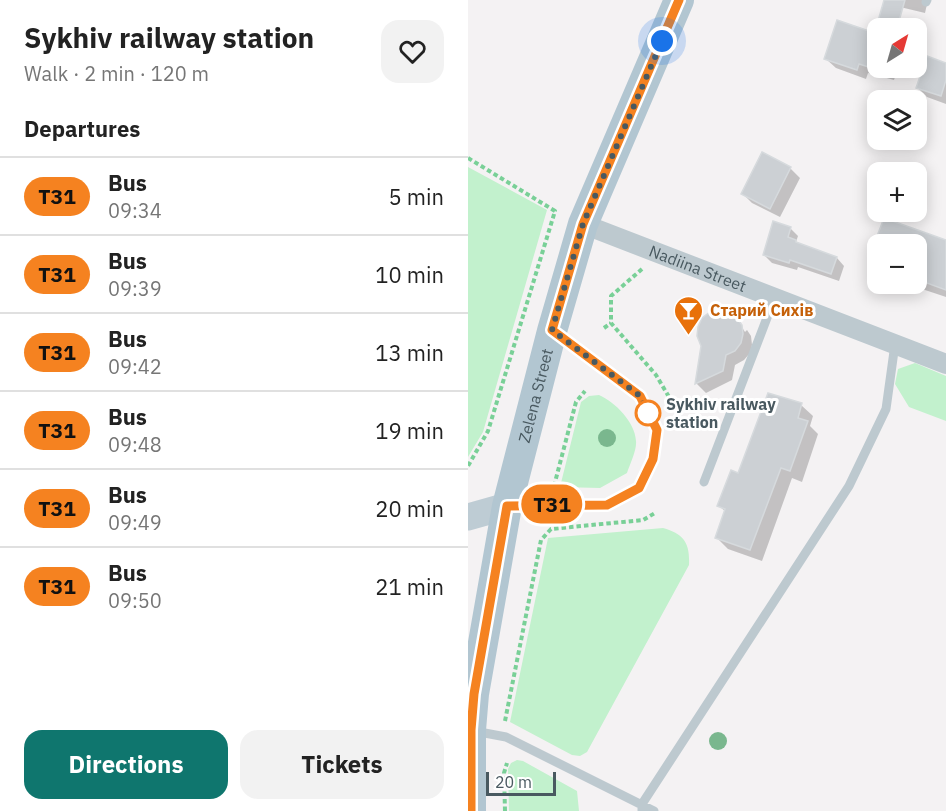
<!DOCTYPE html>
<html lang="en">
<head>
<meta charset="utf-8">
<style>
	body { margin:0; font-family:"IBM Plex Sans",sans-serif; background:#f2f2f2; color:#222; height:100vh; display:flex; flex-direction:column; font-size:22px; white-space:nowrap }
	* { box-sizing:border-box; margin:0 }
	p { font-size:20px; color:#767676 }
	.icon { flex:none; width:33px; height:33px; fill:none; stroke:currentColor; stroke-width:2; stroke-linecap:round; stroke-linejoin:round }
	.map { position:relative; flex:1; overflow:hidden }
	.details { display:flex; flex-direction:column; background:#fff; width:468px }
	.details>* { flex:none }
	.badge { padding:0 12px; border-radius:20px; font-size:21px; line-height:39px }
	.needle { width:39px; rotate:37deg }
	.controls { position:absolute; left:399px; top:18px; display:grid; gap:12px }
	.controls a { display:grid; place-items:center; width:60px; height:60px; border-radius:12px; background:#fff; box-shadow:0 3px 15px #0003; font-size:30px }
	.scale { position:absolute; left:18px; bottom:15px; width:70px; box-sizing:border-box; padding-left:6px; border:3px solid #495960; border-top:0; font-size:16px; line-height:21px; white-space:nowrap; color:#495960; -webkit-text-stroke:4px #fff; paint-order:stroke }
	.you { position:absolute; width:30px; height:30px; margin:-15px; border:4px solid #fff; border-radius:50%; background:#1a73e8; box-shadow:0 0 0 9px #1a73e833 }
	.map>.badge { position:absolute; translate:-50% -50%; box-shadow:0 0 0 3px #fff }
	h2 { padding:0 24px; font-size:22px; line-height:54px }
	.round { display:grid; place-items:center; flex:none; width:63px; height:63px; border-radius:18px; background:#f2f2f2 }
	.head { display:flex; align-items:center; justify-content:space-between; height:102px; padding:0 24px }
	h1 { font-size:28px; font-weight:700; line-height:45px }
	.cta { display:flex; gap:12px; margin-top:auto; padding:12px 24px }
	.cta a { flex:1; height:69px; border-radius:18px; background:#0f766e; color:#fff; font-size:24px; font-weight:700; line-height:69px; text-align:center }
	.cta a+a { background:#f2f2f2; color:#222 }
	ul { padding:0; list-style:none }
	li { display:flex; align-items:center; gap:18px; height:78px; padding:0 24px; border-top:2px solid #e0e0e0 }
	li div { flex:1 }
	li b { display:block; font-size:22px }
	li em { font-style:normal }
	li .badge { min-width:66px; font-weight:700; text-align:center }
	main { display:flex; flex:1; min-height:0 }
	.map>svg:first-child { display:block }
</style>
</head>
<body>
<main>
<section class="details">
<div class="head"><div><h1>Sykhiv railway station</h1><p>Walk · 2 min · 120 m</p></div><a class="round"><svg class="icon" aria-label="heart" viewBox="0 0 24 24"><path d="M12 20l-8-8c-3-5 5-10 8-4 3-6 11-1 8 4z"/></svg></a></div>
<h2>Departures</h2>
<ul>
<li><span class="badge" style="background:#f58220;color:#111">Т31</span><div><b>Bus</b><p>09:34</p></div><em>5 min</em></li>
<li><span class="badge" style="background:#f58220;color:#111">Т31</span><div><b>Bus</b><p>09:39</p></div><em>10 min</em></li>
<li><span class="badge" style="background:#f58220;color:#111">Т31</span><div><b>Bus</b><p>09:42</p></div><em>13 min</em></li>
<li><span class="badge" style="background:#f58220;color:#111">Т31</span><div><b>Bus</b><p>09:48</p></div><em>19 min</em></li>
<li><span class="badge" style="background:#f58220;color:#111">Т31</span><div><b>Bus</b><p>09:49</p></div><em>20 min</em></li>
<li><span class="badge" style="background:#f58220;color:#111">Т31</span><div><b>Bus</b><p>09:50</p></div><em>21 min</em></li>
</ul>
<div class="cta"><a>Directions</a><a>Tickets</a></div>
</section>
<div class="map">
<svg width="478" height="811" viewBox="0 0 478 811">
	<rect width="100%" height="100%" fill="#f4f2f3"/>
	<path fill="#c2f1cd" d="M 0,167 L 79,210 L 15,432 L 0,457 Z
		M 447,363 L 478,376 L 478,421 L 441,407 L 427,384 L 430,369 Z
		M 131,395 C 147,402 167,422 168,441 C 169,450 162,464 159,473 L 132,488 L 92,487 L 113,402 L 121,396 Z
		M 195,528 C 216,534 222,543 221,565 L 119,752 L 112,756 L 104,755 L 42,722 L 80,538 Z
		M 49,760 L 55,761 L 109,791 L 111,811 L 41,811 L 40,769 L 43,763 Z"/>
	<path fill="#0003" d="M 425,0 L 460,0 L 457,13 L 432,7 Z
		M 413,15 L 431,20 L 440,28 L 410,28 Z
		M 410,29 L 410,68 L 430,68 L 426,80 L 400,73 L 398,79 L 368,68 L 358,59 L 408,35 Z
		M 478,65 L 478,104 L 459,97 L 450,88 Z
		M 322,168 L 332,178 L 312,217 L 284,203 L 274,193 Z
		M 417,220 L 478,247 L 478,303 L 478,297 L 439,284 L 448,284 L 448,244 L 410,244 L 410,269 L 402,261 Z
		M 322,228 L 330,236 L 328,242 L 332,245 L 369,258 L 376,266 L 371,281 L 330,267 L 329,270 L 304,263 L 296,255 Z
		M 270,321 L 277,332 L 279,330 L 283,336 L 284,345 L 282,353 L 276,360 L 267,365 L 264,380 L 238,393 L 228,383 Z
		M 333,405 L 345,416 L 342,426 L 350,434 L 334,482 L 324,478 L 294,561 L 260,549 L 249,538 L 258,512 L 251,506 L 271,474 Z"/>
	<path fill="#ccd0d4" stroke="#d6dadd" stroke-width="1.5" d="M 416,0 L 437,0 L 429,28 L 408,28 Z
		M 369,20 L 410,34 L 410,70 L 391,64 L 389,70 L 356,59 Z
		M 459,56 L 478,63 L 478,80 L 473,96 L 448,88 Z
		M 294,152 L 323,167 L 302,209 L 273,194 Z
		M 416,218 L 478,240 L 478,290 L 448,279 L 448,244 L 406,244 Z
		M 305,221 L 323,227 L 320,237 L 328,240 L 328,242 L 369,257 L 363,274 L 322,260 L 321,263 L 295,255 Z
		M 251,310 L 260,311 L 268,317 L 274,325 L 275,334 L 273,343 L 267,351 L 258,355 L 255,371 L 227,384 L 233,346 L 229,336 L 230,327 L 234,318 L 242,312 Z
		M 300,393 L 334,403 L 330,418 L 340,421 L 322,471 L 313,468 L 282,550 L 247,538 L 257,509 L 249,506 L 263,470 L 270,473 Z"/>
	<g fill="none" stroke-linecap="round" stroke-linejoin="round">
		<path stroke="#79d097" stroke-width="4" stroke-dasharray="4.5 3" stroke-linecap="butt" d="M 0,158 L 87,211 L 20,431 L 0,466
			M 174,269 L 143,296 L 143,323 L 188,375 L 204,402
			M 136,328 L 143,323
			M 86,486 L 108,402 L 117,391
			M 37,721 L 73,540 L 83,529 L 175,520 L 187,513
			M 37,811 L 36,773 L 39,763"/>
		<path stroke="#bdc9cf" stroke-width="9" d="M 458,2 L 459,0
			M 236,482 L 307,297
			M 44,506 L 139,505 L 171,488 L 185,459 L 189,430 L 172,396 L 89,334
			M 6,731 L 38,737 L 186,811
			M 174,811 L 174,804 L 381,486 L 418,409 L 427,344"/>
		<path stroke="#bdc9cf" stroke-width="20" id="s1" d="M 115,224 L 478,364"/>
		<path stroke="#beccd4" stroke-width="27" d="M 0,517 L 39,506"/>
		<path stroke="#b2c6d1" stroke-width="30" id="s2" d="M 3,811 L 3,730 L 6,694 L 39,506 L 84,331 L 115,224 L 211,0"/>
	</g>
	<g fill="#7ab78e">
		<circle cx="139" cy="438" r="9"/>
		<circle cx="250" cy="741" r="9"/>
	</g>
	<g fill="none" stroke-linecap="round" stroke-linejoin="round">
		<defs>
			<path id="line" d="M 3,811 L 3,730 L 6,694 L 39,506 L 139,505 L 171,488 L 185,459 L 189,430 L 172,396 L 84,330 L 115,224 L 211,0"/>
		</defs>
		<use href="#line" stroke="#fff" stroke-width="14"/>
		<use href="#line" stroke="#f58220" stroke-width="9"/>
		<path stroke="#495960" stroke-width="6" stroke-dasharray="0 10.8" d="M 180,413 L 172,396 L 84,330 L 115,224 L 194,41"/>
	</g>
	<defs>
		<symbol id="bar-pin" viewBox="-11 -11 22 30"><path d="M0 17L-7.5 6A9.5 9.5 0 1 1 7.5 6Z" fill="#e8710a" stroke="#fff"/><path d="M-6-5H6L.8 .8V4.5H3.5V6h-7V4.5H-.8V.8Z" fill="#fff"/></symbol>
	</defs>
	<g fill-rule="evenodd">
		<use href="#bar-pin" x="204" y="294" width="33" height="45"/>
	</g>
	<circle fill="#fff" stroke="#f58220" stroke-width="3" cx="180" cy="413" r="12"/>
	<g text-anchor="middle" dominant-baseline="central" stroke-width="6" stroke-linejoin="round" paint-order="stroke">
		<g font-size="16" fill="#495960" stroke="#fff">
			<text stroke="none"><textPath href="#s1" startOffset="123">Nadiina Street</textPath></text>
			<text stroke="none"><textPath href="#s2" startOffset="422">Zelena Street</textPath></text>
		</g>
		<g font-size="16" font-weight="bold" fill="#c56008" stroke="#fff" text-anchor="start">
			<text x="242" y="310">Старий Сихів</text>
		</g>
		<g font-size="16" font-weight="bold" fill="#495960" stroke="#fff" text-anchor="start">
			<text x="198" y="404">Sykhiv railway<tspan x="198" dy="18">station</tspan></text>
		</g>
	</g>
</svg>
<div class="controls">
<a><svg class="needle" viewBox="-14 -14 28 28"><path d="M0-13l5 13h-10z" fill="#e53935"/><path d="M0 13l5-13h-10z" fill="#767676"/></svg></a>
<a><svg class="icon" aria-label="layers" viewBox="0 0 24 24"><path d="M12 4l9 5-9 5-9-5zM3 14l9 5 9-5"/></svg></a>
<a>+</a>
<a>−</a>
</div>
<div class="scale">20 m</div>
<div class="you" style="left:194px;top:41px"></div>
<b class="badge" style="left:84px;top:504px;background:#f58220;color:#111">Т31</b>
</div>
</main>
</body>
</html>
